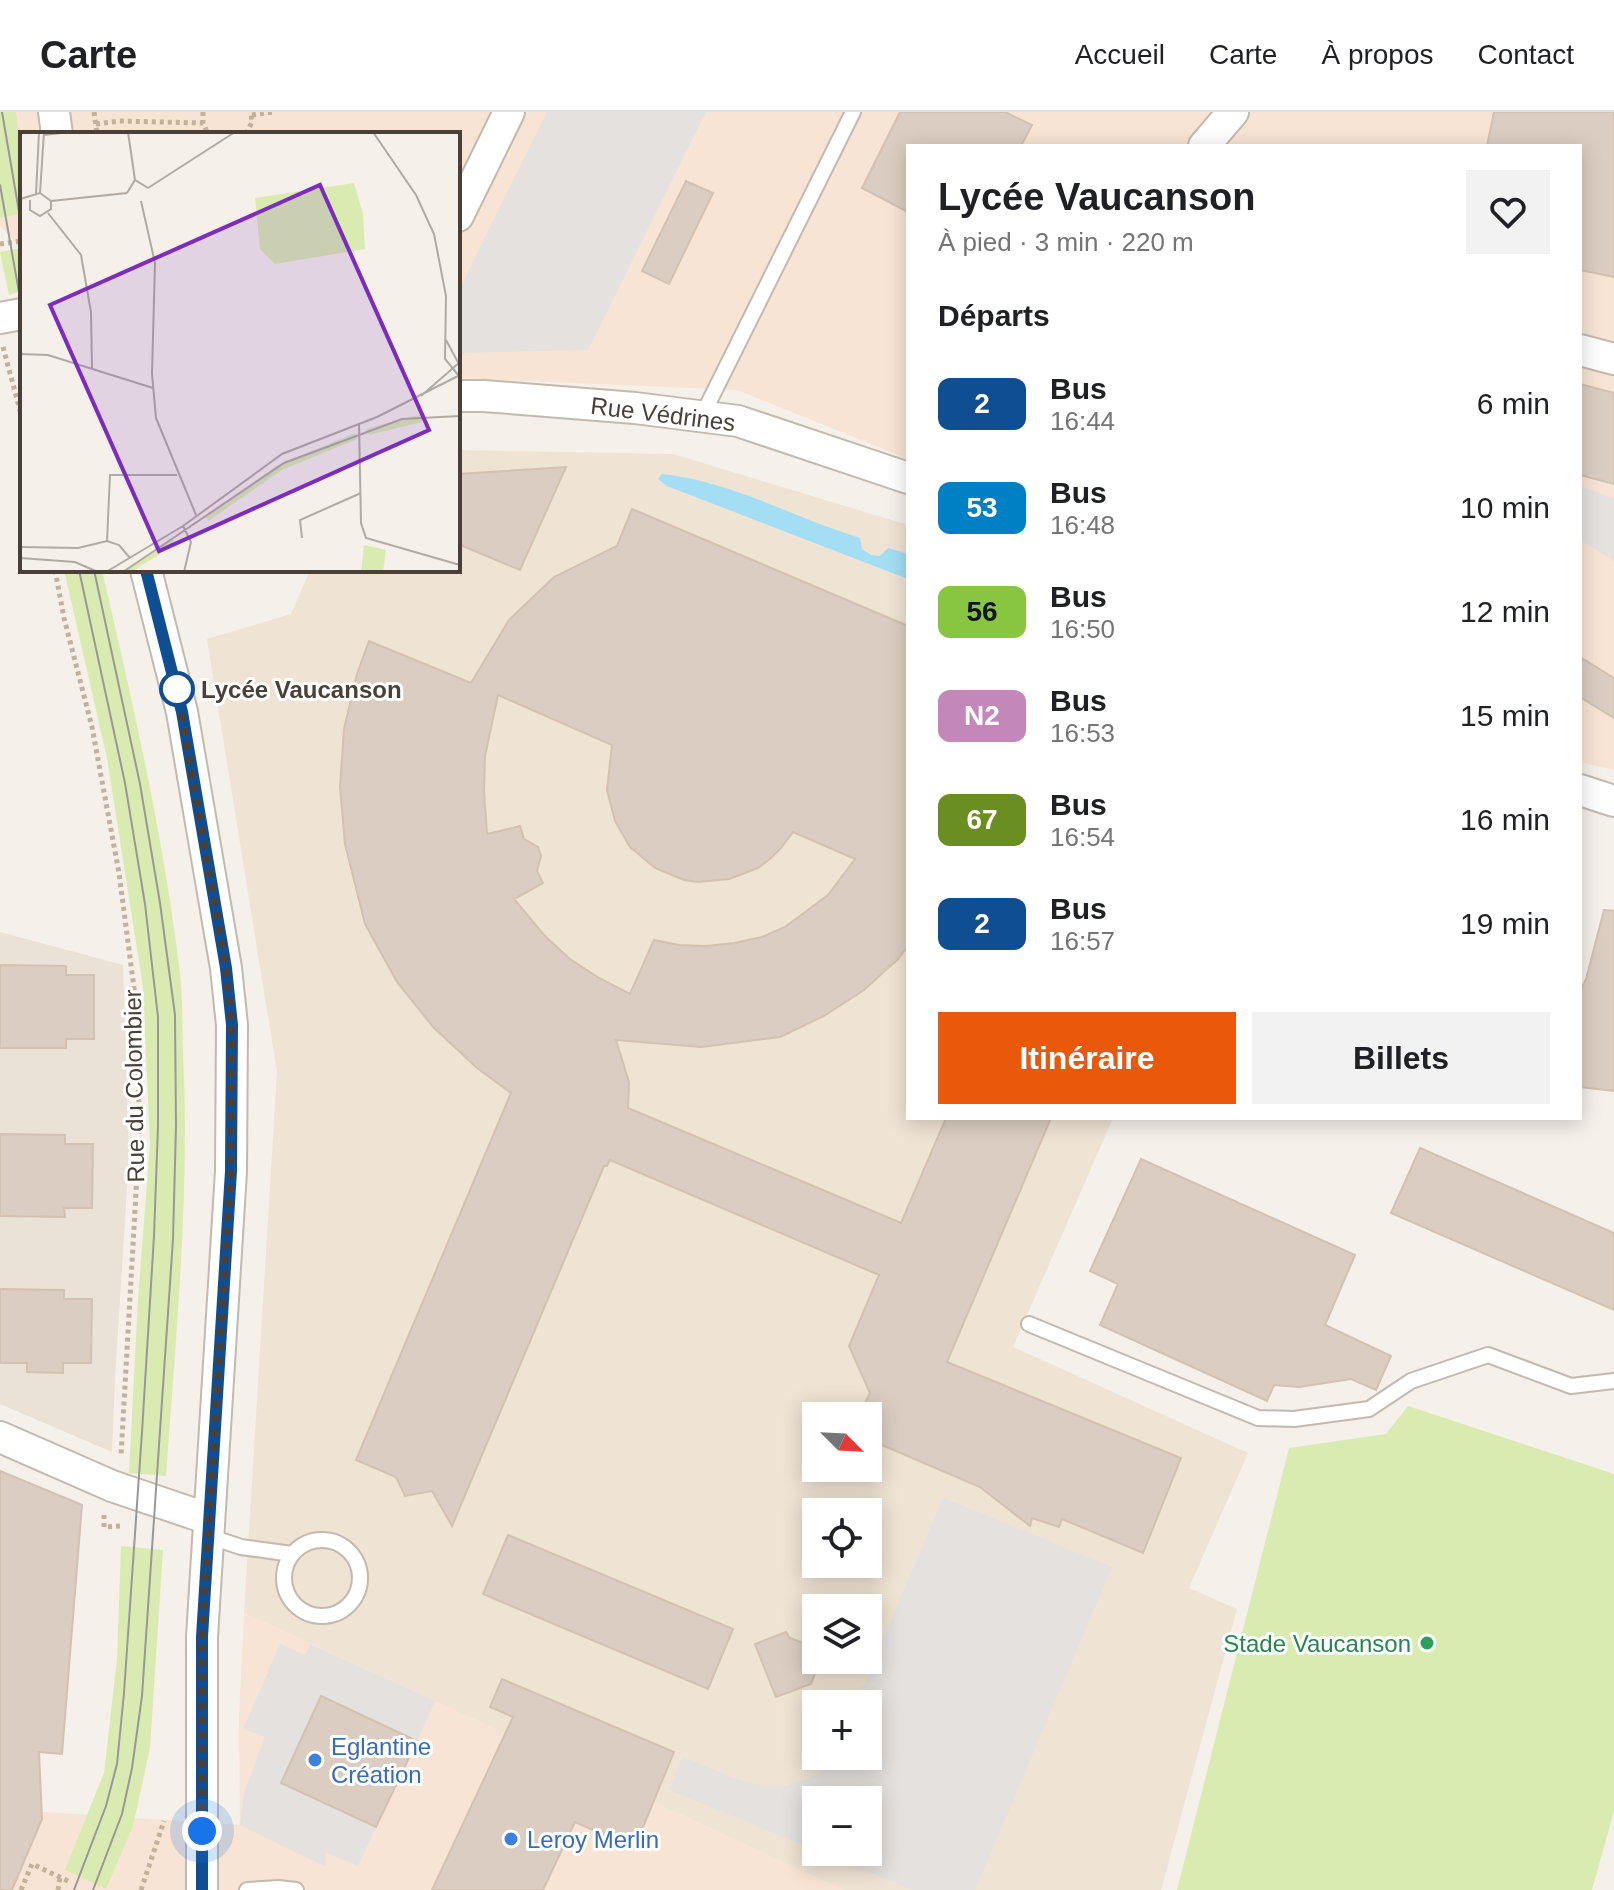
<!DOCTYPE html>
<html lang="fr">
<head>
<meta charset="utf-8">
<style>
	body { margin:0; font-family:Helvetica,sans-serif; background:#f2f2f2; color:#202124; height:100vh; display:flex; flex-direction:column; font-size:30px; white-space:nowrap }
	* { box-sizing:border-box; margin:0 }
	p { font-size:26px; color:#757577 }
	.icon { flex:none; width:44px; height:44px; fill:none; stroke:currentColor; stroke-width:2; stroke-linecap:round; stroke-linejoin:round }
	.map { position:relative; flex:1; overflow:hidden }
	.details { position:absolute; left:906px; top:32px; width:676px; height:976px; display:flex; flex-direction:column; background:#fff; border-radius:0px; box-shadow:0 4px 20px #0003 }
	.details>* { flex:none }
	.badge { padding:0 16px; border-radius:12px; font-size:28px; line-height:52px }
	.needle { width:52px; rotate:114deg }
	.buttons { position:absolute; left:802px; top:1290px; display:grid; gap:16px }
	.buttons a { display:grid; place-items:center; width:80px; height:80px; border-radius:0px; background:#fff; box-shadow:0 4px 20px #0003; font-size:40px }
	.you { position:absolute; width:40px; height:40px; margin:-20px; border:6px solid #fff; border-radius:50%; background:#1a73e8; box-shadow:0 0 0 12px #1a73e833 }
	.map>.badge { position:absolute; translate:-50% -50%; box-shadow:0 0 0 4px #fff }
	h2 { padding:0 32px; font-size:30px; line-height:72px }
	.round { display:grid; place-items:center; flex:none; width:84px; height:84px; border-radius:0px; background:#f2f2f2 }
	.head { display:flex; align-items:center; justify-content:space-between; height:136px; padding:0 32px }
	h1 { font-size:38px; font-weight:800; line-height:60px }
	.action { display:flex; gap:16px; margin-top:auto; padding:16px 32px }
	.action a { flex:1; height:92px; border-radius:0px; background:#ea580c; color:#fff; font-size:32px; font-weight:800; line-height:92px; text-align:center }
	.action a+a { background:#f2f2f2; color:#202124 }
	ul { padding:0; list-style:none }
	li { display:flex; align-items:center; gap:24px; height:104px; padding:0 32px }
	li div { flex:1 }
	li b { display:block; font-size:30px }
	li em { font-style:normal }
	li .badge { min-width:88px; font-weight:700; text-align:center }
	header { display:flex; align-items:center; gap:48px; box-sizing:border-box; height:112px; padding:0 40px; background:#fff; border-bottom:2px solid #e0e0e0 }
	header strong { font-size:38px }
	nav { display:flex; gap:44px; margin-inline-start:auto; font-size:28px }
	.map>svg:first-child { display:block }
</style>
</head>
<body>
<header>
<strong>Carte</strong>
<nav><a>Accueil</a><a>Carte</a><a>À propos</a><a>Contact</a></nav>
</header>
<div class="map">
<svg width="1614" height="1778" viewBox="0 0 1614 1778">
	<rect width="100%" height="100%" fill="#f5f0e9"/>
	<path fill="#eae1d7" d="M 0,820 L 123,853 L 129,1045 L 115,1265 L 112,1340 L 0,1292 Z"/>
	<path fill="#f8e4d4" d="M 0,0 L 1614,0 L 1614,658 L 1580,650 L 1580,34 L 908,34 L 908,347 L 737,278 L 458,266 L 458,22 L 22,22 L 22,136 L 0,114 Z
		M 244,1501 L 844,1778 L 0,1778 L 25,1701 L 45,1700 L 240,1713 L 239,1604 Z"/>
	<path fill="#efe3d3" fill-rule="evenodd" d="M 458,338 L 673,342 L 908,413 L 908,1006 L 1113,1006 L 1013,1235 L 1248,1341 L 1189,1476 L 1237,1497 L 1161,1778 L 844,1778 L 244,1501 L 277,960 L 207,527 L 291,502 L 310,458 L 458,458 ZM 816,1304 L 868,1304 L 868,1356 L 816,1356 ZM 816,1400 L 868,1400 L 868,1452 L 816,1452 ZM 816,1496 L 868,1496 L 868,1548 L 816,1548 ZM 816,1592 L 868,1592 L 868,1644 L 816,1644 ZM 816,1688 L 868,1688 L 868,1740 L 816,1740 Z"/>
	<path fill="#d9ebb0" d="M 0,0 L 16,0 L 22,46 L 22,102 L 0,106 Z
		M 22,136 L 22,179 L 9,183 L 0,140 Z
		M 64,458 L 102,458 C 133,592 164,726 180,862 C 183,888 182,915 183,941 C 190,1082 176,1223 166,1364 L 129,1361 L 138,1187 L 150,1032 L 143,875 L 107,646 Z
		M 1408,1294 L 1614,1362 L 1614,1699 L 1592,1778 L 1177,1778 L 1289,1336 L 1386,1322 Z
		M 121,1434 L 163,1438 L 150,1636 L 133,1714 L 106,1777 L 65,1758 L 104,1661 L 117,1547 Z"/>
	<path fill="#e4e1de" d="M 547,0 L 706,0 L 588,238 L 458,241 L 458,180 Z
		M 1580,374 L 1614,386 L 1614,449 L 1580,428 Z
		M 943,1386 L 1112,1455 L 975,1778 L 913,1778 L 820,1740 L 868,1740 L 868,1688 L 816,1688 L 816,1738 L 669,1678 L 683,1645 L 736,1667 L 764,1674 L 786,1674 L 808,1667 L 830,1654 L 834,1644 L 868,1644 L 868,1592 L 856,1592 Z
		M 280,1532 L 305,1543 L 310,1532 L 435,1589 L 417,1629 L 282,1671 L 376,1715 L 358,1754 L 325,1740 L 326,1755 L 240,1713 L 244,1681 L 265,1625 L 243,1617 Z"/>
	<path fill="#a3def4" d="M 662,362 C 731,369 794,406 860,426 L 862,437 L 871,443 L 880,444 L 888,436 L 908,442 L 908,467 L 667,374 L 658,367 Z"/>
	<path fill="#dbcdc1" stroke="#d3c1b1" stroke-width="2" fill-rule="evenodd" d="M 900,0 L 1005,0 L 1032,13 L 1021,34 L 908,34 L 908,100 L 862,76 Z
		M 1494,0 L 1614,0 L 1614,165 L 1580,158 L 1580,34 L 1487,34 Z
		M 686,69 L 713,81 L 669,172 L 642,159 Z
		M 1580,272 L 1614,281 L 1614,372 L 1580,363 Z
		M 566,355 L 520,458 L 458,432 L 458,362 Z
		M 632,397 L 908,514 L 908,834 L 898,847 L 864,878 L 824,904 L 780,925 L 701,935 L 616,928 L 629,970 L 628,996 L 901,1111 L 946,1006 L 1051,1006 L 947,1250 L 1181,1346 L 1143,1441 L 1062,1407 L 1059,1415 L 1032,1406 L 1030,1414 L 980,1375 L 868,1327 L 868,1304 L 859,1304 L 870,1281 L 849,1234 L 879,1163 L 610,1048 L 607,1054 L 604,1054 L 452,1414 L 432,1379 L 405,1384 L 396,1365 L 356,1348 L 511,981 L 477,956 L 434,916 L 397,870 L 365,812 L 345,732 L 340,675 L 344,617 L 357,562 L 369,529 L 471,571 L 509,508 L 554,465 L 617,434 ZM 498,583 L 612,633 L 607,678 L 615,709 L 630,735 L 655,756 L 684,768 L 698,770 L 729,767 L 758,756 L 770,747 L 781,736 L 793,720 L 855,747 L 828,783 L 785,815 L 762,825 L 734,831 L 706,834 L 679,833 L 654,828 L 630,882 L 599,866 L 570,847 L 544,823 L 514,787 L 543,771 L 537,759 L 541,744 L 538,735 L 524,727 L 520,714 L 487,722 L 484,679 L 485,644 Z
		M 1580,545 L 1614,566 L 1614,606 L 1580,585 Z
		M 1604,798 L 1614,799 L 1614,979 L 1580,975 L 1580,880 L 1586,867 Z
		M 0,853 L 66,854 L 66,863 L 94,863 L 94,927 L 66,927 L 66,936 L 0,936 Z
		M 0,1022 L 65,1023 L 65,1032 L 93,1032 L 92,1096 L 64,1096 L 65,1105 L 0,1104 Z
		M 1420,1036 L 1614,1121 L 1614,1198 L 1391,1101 Z
		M 1141,1047 L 1355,1143 L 1325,1213 L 1391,1244 L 1376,1278 L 1351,1267 L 1299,1275 L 1274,1273 L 1267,1289 L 1100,1213 L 1118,1172 L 1090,1159 Z
		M 0,1177 L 64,1178 L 64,1187 L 92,1187 L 91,1251 L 63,1251 L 63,1261 L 27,1260 L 27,1251 L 0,1251 Z
		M 0,1359 L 82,1393 L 62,1642 L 39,1640 L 42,1707 L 12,1778 L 0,1778 Z
		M 508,1423 L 733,1517 L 708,1577 L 483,1482 Z
		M 786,1520 L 790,1526 L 816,1536 L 816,1559 L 811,1572 L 776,1585 L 755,1532 Z
		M 502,1567 L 674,1640 L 634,1737 L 575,1710 L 543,1778 L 432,1778 L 513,1605 L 490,1595 Z
		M 321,1584 L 417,1629 L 376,1715 L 281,1671 Z"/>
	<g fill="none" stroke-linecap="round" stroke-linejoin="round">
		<defs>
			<path id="lane" d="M 702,304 L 853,0
				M 1029,1212 L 1258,1306 L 1294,1307 L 1369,1297 L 1411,1269 L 1488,1243 L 1571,1274 L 1614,1269
				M 208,1424 L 241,1435 L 292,1442
				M284 1466a38 38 0 1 1 76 0a38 38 0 1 1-76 0Z
				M 247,1778 L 278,1776 L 296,1778"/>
			<path id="street" d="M 54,0 L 57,22
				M 1204,34 L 1233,0
				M 458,104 L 509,0
				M 0,206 L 22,202
				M 1580,238 L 1614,247
				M 458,284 L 484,284 L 635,296 L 738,309 L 908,366
				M 146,458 L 182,600 L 226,856 L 232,913 L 231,1059 L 202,1525 L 202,1778
				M 1580,678 L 1614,689
				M 0,1325 L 112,1374 L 209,1407"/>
		</defs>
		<use href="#lane" stroke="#c4b9ae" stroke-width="18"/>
		<use href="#street" stroke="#c4b9ae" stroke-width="34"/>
		<path stroke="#c4b09b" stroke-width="5" stroke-dasharray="4 4" stroke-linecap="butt" d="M 94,0 L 97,22
			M 203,0 L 203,11 L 208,22
			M 252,3 L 273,0
			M 96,12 L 119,9 L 203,11
			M 246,22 L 252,10 L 251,0
			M 0,132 L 22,129
			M 3,235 L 22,306
			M 55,458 L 64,506 L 92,615 L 119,761 L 138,907 L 139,1027 L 121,1344
			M 104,1403 L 104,1415 L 122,1414
			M 21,1778 L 32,1752 L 68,1769
			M 58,1778 L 60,1765
			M 141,1778 L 164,1709"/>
		<use href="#lane" stroke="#fff" stroke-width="14"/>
		<use href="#street" stroke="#fff" stroke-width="30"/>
		<path stroke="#989898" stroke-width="2" d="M 2,0 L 22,117
			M 0,73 L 22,197
			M 74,1778 L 106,1694 L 117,1652 L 124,1581 L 142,1320 L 154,1124 L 158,1014 L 158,905 L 145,792 L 125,671 L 79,458
			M 93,1778 L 122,1702 L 132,1656 L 142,1584 L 173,1127 L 176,1014 L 175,903 L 160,791 L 140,672 L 94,458"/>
	</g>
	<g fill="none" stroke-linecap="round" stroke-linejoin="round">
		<defs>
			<path id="line" d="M 146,458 L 182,600 L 226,856 L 232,913 L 231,1059 L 202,1525 L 202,1778"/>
		</defs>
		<use href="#line" stroke="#fff" stroke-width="18"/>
		<use href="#line" stroke="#104e94" stroke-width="12"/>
		<path stroke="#4a4037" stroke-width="8" stroke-dasharray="0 14.4" d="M 177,577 L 226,856 L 232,913 L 231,1059 L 202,1525 L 202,1719"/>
	</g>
	<circle fill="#fff" stroke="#104e94" stroke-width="4" cx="177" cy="577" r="16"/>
	<circle fill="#2e9e5b" stroke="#fff" stroke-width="3" cx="1427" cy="1531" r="8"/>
	<g fill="#3f7fe0" stroke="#fff" stroke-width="3">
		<circle cx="315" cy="1648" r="8"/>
		<circle cx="511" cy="1727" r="8"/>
	</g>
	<g text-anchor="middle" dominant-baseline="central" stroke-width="6" stroke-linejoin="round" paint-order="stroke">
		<g font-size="24" fill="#4a4037" stroke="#fff">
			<text transform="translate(663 302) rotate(7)">Rue Védrines</text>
			<text transform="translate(134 974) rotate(-91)">Rue du Colombier</text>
		</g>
		<g font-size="24" font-weight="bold" fill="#4a4037" stroke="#fff" text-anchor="start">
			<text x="201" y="577">Lycée Vaucanson</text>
		</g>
		<g font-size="24" fill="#27864d" stroke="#fff" text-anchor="end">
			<text x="1411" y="1531">Stade Vaucanson</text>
		</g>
		<g font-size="24" fill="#366cbe" stroke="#fff" text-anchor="start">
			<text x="331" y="1634">Eglantine<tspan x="331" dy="28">Création</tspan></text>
			<text x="527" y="1727">Leroy Merlin</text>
		</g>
	</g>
	<g transform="translate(20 20)">
		<rect width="440" height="440" fill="#f5f0e9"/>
		<path d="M 334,51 L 343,82 L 345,117 L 255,132 L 240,117 L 235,66 ZM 402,282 L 402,290 L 349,303 L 346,297 ZM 335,301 L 337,307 L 262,338 L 188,389 L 185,384 L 258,333 ZM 152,407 L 156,412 L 111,440 L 100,440 ZM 344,413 L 366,418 L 363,440 L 341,440 Z" fill="#d9ebb0"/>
		<path fill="none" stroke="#b1aaa2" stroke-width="2" d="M 108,0 L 115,48M 353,0 L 396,63 L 414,102 L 426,164 L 425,227 L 439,244M 24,3 L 49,0M 128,56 L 215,0M 20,61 L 24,0M 107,61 L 115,48 L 128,56M 16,62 L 19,0M 0,67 L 20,61 L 31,69M 10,68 L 10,78 L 20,84 L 31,77 L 31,69M 31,69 L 107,61M 121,69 L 135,131 L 132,242 L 136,286 L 176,383M 28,81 L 61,123 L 71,180 L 72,236M 426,208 L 440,234M 0,222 L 28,223 L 133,256M 401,264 L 440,230M 339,292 L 341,391 L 346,406 L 440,433M 163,394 L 171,410 L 164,440M 282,406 L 280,388 L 341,361M 87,409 L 90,343 L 157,343M 0,415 L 58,416 L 87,409 L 99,413 L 110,426M 0,426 L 55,430 L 78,440M 86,440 L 163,394 L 262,322 L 357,285 L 440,243M 103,440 L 264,331 L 382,287 L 440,284"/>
		<path fill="#7b2cbf" fill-opacity="0.15" stroke="#7b2cbf" stroke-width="4" d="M 300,53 L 409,298 L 139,419 L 30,173 Z"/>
		<rect width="440" height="440" fill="none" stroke="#4a4037" stroke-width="4"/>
	</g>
</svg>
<div class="buttons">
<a><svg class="needle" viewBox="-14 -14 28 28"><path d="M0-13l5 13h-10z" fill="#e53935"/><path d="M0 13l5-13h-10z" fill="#757577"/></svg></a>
<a><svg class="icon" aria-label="locate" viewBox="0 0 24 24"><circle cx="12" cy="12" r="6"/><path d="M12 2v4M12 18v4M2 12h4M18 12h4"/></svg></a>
<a><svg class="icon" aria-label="layers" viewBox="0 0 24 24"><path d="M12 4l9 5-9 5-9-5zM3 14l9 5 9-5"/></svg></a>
<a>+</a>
<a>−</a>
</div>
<div class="you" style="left:202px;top:1719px"></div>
<section class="details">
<div class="head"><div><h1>Lycée Vaucanson</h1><p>À pied · 3 min · 220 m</p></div><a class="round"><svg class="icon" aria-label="heart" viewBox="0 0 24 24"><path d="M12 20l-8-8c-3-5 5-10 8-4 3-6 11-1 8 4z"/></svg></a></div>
<h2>Départs</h2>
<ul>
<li><span class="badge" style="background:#104e94;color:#fff">2</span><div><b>Bus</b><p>16:44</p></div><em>6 min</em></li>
<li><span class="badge" style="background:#0080c4;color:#fff">53</span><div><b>Bus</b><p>16:48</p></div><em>10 min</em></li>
<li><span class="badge" style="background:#88c540;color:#111">56</span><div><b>Bus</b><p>16:50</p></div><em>12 min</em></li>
<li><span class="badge" style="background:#c387ba;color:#fff">N2</span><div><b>Bus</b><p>16:53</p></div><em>15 min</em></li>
<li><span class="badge" style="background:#6b8e23;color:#fff">67</span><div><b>Bus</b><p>16:54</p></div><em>16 min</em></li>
<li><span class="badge" style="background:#104e94;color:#fff">2</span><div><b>Bus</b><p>16:57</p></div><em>19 min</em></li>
</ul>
<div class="action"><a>Itinéraire</a><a>Billets</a></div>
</section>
</div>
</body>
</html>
